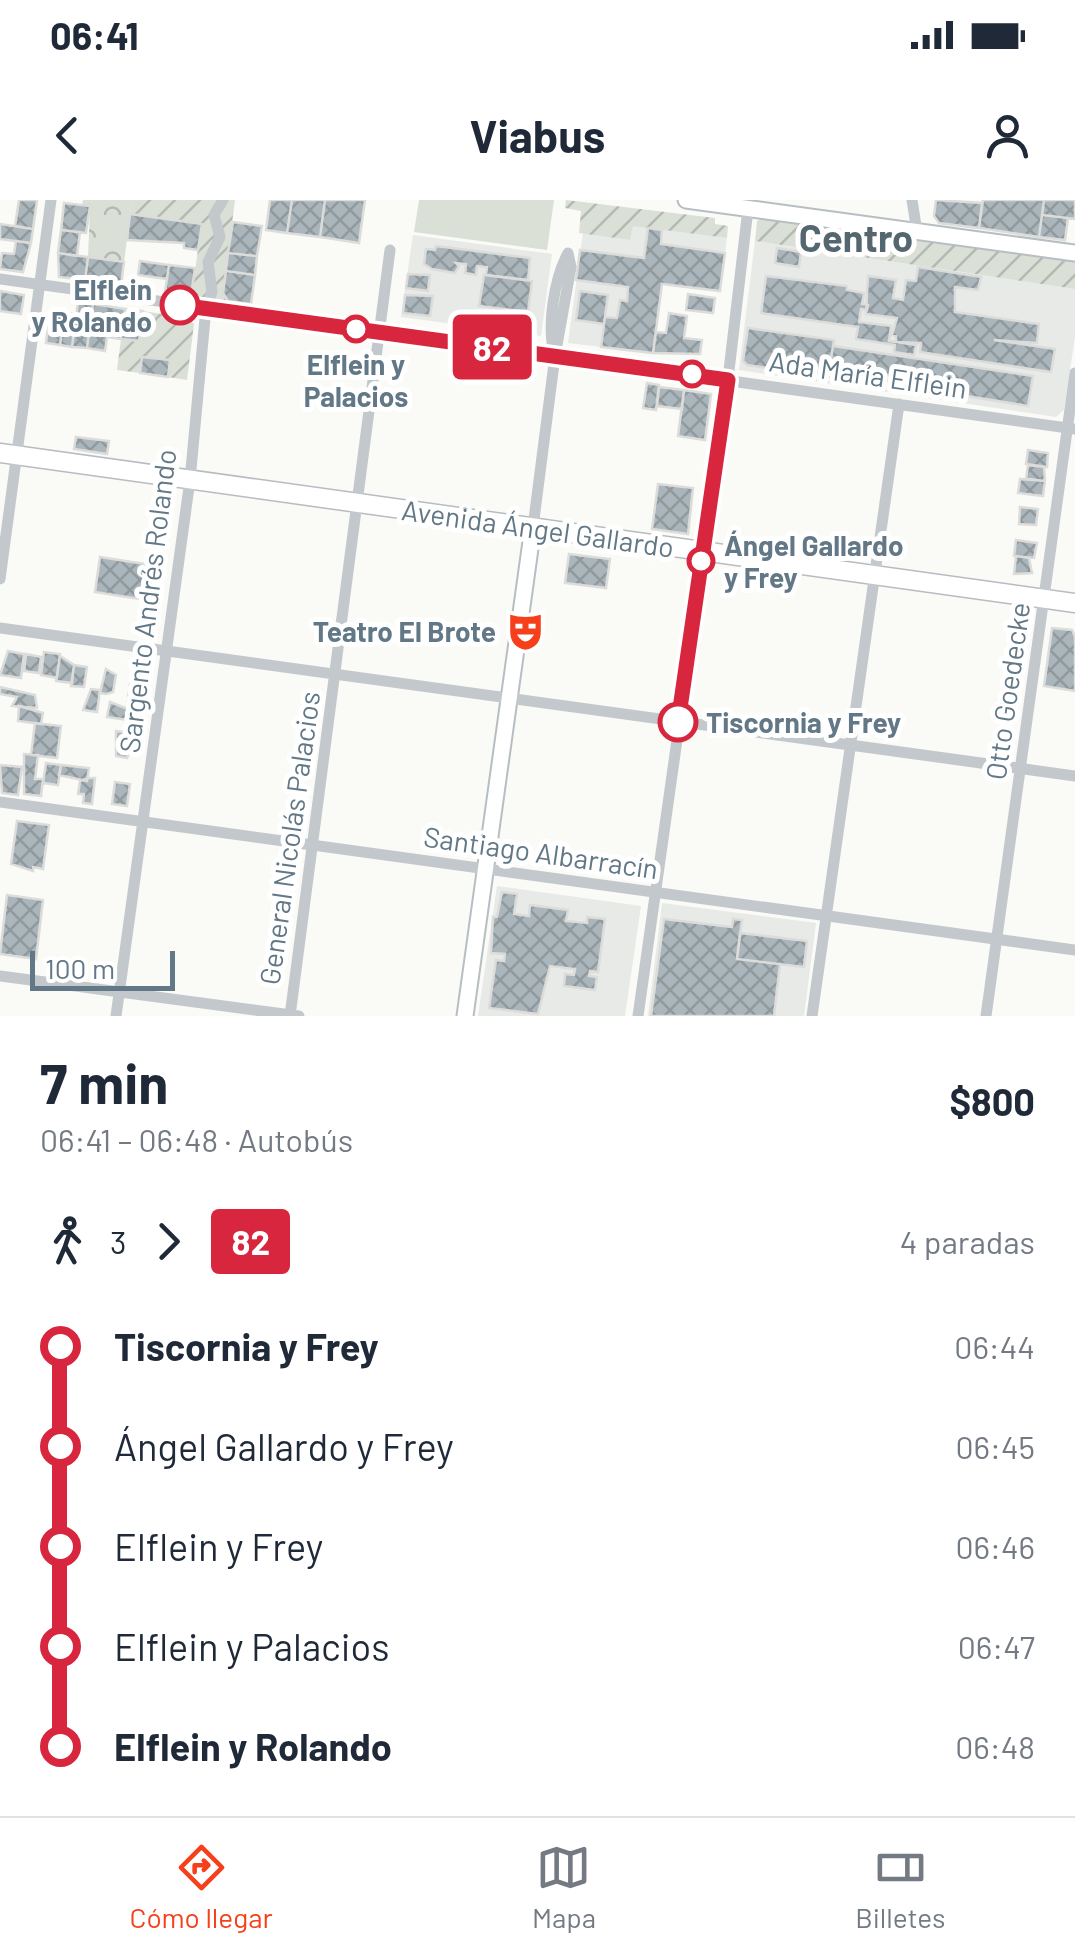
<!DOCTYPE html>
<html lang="es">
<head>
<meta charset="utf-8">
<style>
	body { margin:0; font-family:Barlow,sans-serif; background:#f2f2f3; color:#1f2937; height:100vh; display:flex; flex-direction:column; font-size:38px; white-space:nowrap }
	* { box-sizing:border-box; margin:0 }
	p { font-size:32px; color:#747a83 }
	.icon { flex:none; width:55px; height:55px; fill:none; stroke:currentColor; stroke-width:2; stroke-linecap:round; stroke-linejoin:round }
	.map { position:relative; height:816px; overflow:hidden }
	.drawer { display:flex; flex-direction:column; background:#fff; flex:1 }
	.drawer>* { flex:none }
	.badge { padding:0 20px; border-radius:8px; font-size:35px; line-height:65px }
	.scale { position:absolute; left:30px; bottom:25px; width:145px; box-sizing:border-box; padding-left:10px; border:5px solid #627886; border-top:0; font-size:28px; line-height:35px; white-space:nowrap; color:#627886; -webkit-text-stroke:8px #fff; paint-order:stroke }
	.map>.badge { position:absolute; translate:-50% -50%; box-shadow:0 0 0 5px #fff }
	.legs { display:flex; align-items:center; gap:15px; height:110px; padding:0 40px; font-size:32px }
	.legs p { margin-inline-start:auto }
	.overview { display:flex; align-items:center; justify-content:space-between; height:170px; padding:0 40px }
	h1 { font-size:55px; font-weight:700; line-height:75px }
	ul { padding:0 40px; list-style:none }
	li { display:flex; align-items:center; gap:35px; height:100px; font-size:38px }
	li i { display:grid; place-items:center; width:15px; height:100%; margin:0 12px; background:currentColor }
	li i::after { content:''; width:25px; height:25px; margin:-12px; border:8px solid; border-radius:50%; background:#fff }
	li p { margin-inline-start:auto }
	li:first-child i { background:linear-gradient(#0000 50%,currentColor 0) }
	li:last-child i { background:linear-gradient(currentColor 50%,#0000 0) }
	.status { display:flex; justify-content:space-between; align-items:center; height:70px; padding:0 50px; background:#fff; direction:ltr }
	.status svg { height:28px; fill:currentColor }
	header { display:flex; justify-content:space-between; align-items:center; height:130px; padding:0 40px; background:#fff; font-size:45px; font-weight:700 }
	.tab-bar { display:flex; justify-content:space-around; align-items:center; height:140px; border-top:2px solid #e0e1e3; background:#fff; font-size:28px; color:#747a83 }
	.tab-bar a { display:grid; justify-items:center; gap:5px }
	.tab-bar .active { color:#f6401b }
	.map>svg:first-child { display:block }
</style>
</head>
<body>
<div class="status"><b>06:41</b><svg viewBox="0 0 49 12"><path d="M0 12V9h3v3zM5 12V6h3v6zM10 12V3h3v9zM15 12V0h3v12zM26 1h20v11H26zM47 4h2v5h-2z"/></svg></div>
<header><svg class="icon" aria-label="back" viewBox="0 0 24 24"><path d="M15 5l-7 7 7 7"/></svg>Viabus<svg class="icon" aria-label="person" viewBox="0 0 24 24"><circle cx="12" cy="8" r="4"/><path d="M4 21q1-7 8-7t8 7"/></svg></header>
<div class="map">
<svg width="1075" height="816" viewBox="0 0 1075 816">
	<defs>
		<pattern id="forest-crowns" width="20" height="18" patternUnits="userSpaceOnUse" patternTransform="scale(2.5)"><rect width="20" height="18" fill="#dae0d6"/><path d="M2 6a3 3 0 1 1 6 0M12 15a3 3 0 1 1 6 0" fill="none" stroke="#b4bab3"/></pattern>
		<pattern id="garden-furrows" width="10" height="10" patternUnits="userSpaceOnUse" patternTransform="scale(2.5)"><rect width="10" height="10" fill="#dae0d6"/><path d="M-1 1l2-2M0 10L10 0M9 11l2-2" fill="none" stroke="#b4bab3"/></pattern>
		<pattern id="building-cross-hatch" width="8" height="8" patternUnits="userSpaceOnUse" patternTransform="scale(2.5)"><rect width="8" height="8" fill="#abb6bc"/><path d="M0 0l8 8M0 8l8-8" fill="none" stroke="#8f999e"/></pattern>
	</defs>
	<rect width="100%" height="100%" fill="#fafaf7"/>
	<path fill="#e8eae8" d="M 632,25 L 727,38 L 720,91 L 662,84 L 653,153 L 568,143 L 583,33 L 630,40 Z
		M 413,35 L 552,54 L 541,136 L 401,117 Z
		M 755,41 L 1075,89 L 1075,137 L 1064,210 L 1056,217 L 739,170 Z
		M 497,686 L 641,706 L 625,816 L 478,816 Z
		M 662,703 L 816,723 L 804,816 L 648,816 Z"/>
	<path fill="#dae0d6" d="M 419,0 L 554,0 L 547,50 L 414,32 Z"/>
	<path fill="url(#forest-crowns)" d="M 83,0 L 132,0 L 124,62 L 88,57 L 90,7 L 82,5 Z"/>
	<path fill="url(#garden-furrows)" d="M 132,0 L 235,0 L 223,93 L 228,101 L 185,95 L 193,89 L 201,24 L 130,14 Z
		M 566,0 L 715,18 L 715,24 L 728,26 L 727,38 L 633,26 L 630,40 L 579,33 L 581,11 L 565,8 Z
		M 765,16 L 1075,61 L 1075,89 L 755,41 L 757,21 Z
		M 143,111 L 187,118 L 194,124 L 187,180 L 168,177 L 170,160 L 143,157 L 140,173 L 117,170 L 121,139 L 139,140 Z"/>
	<path fill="url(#building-cross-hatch)" stroke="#dcdcda" stroke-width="2.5" d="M 19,0 L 37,0 L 33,29 L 15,26 Z
		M 270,0 L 292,0 L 287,33 L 266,30 Z
		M 292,0 L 325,0 L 320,37 L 287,33 Z
		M 325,0 L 365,0 L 359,43 L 320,37 Z
		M 936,0 L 982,3 L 979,28 L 939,23 L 934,16 Z
		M 983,0 L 1044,0 L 1039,37 L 979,28 Z
		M 1044,0 L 1075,0 L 1075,19 L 1042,15 Z
		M 64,3 L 90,6 L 86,33 L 61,30 Z
		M 130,14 L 202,24 L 198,50 L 184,48 L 184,43 L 127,40 Z
		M 1042,15 L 1068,18 L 1065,40 L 1039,37 Z
		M 233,22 L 262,26 L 257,56 L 228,53 Z
		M 0,24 L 33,29 L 31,43 L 0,39 Z
		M 648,28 L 662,30 L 661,44 L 725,53 L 720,91 L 662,84 L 653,153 L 601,147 L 605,117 L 617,118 L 620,100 L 627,101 L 628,87 L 576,80 L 580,50 L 644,58 Z
		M 61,30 L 80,32 L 77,56 L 58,53 Z
		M 16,41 L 31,43 L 23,72 L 0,69 L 2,53 L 14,54 Z
		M 436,46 L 530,58 L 528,80 L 486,75 L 487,67 L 477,66 L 476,75 L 465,73 L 466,64 L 456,63 L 459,66 L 455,73 L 432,69 L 424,64 L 426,49 L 435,50 Z
		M 777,48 L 801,52 L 799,67 L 775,63 Z
		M 58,53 L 88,57 L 85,80 L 59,77 Z
		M 228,53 L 257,56 L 255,75 L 226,71 Z
		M 88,57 L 124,62 L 121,85 L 85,80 Z
		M 140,61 L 169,65 L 167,79 L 138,75 Z
		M 169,65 L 195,68 L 192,89 L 185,95 L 165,92 Z
		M 918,67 L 981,77 L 978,90 L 955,87 L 955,112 L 1039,124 L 1037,143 L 994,140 L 1055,149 L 1051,172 L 920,152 L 921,143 L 896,142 L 896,136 L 892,135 L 897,118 L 866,114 L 868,76 L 896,80 L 893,98 L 903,100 L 906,80 L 916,81 Z
		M 226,71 L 255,75 L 251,104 L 228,101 L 223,93 Z
		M 408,74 L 430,75 L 428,91 L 406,88 Z
		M 484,75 L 532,81 L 528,112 L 479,106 Z
		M 766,76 L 847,86 L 847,90 L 864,93 L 862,104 L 868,105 L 867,110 L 861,109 L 859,122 L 891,126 L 889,141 L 916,145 L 914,155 L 894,152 L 895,145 L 856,139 L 858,127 L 761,113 Z
		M 0,91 L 24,95 L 21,114 L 0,111 Z
		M 580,91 L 608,95 L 604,124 L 576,120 Z
		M 688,94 L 715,98 L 713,113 L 686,110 Z
		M 405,95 L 433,96 L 430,116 L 403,113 Z
		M 78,102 L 93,104 L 87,148 L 72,147 Z
		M 93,104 L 125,109 L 121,139 L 107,137 L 105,151 L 87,148 Z
		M 125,109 L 143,111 L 139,141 L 121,139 Z
		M 50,111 L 64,113 L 60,145 L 46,143 Z
		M 64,113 L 76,114 L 72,147 L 60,145 Z
		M 669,113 L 687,116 L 684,138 L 702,140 L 700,154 L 653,153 L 656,132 L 666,133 Z
		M 748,128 L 834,140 L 828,177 L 747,165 L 743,161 Z
		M 833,146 L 1033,176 L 1028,206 L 849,177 L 828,177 Z
		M 142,157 L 170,160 L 168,177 L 140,173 Z
		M 647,183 L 659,185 L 656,210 L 643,208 Z
		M 659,187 L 684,190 L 682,209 L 657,206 Z
		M 684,190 L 711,194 L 705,240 L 678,236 Z
		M 76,237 L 109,241 L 107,254 L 74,249 Z
		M 1028,250 L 1048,253 L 1047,267 L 1026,264 Z
		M 1028,265 L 1044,267 L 1045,281 L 1026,279 Z
		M 1020,279 L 1045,281 L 1043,296 L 1018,293 Z
		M 658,284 L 693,288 L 688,334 L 652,329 Z
		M 1020,307 L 1038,309 L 1036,325 L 1019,324 Z
		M 1016,340 L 1037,343 L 1034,358 L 1014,356 Z
		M 569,354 L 610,359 L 606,388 L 565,383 Z
		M 1016,356 L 1029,358 L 1032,373 L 1014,374 Z
		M 100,357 L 158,366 L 153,401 L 95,392 Z
		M 1052,428 L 1072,430 L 1075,437 L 1075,491 L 1044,486 Z
		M 8,451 L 24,454 L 21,478 L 0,475 Z
		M 44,452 L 60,454 L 57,478 L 41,475 Z
		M 26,454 L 41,457 L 39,473 L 24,471 Z
		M 60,456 L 74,465 L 72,483 L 56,481 Z
		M 74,465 L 87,467 L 84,487 L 71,486 Z
		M 106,469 L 116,475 L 113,492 L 106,494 L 100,493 Z
		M 130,484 L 145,486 L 141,508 L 127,506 Z
		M 0,487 L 35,495 L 37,508 L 12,506 L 17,497 L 0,494 Z
		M 91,489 L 100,490 L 97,512 L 83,510 Z
		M 110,502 L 136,512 L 135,521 L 107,517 Z
		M 19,506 L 43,513 L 41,524 L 18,521 Z
		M 35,523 L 61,526 L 57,558 L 31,555 Z
		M 116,531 L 137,534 L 127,558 L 116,556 Z
		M 24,554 L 38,555 L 35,579 L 43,579 L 41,596 L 24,594 Z
		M 46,563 L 61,565 L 58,585 L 43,583 Z
		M 0,565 L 22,567 L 18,595 L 2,593 Z
		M 61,565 L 89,568 L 87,581 L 59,575 Z
		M 89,578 L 95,578 L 92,604 L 83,603 L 84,594 L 78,594 L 80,581 Z
		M 115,582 L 130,584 L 127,606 L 112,604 Z
		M 17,621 L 49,625 L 43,669 L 33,667 L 33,671 L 11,664 Z
		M 502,692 L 517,694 L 514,714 L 529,716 L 530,705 L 568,710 L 566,721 L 587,723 L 587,717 L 605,719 L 598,772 L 590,771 L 589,776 L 597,777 L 595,790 L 564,786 L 565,774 L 574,775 L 575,769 L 550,766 L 538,814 L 489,808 L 496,760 L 504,761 L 505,754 L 491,753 L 493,717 L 497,717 Z
		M 7,695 L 43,700 L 36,759 L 0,754 Z
		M 664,719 L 732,727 L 733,719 L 742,720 L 737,759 L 780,764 L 774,816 L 651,816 Z
		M 740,733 L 807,741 L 804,767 L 737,759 Z"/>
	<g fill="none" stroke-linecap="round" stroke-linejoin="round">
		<defs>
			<path id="secondary" d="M 686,0 L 1075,53
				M 465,816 L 533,327"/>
			<path id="primary" d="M 0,253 L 1075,403"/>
		</defs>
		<use href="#secondary" stroke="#b7bec3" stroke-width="19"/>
		<use href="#primary" stroke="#b6bcc1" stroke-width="21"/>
		<path stroke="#c2c8cc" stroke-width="11" d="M 912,0 L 917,32
			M 568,53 L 571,67 L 555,156 C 546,128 554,79 568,53 Z
			M 0,79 L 1075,229
			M 533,327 L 555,156
			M 0,379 L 51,0
			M 0,428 L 1075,576
			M 0,602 L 1075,750
			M 0,776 L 299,816
			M 116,816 L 190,280 L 206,108 L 212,92 L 208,62 L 220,37 L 214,15 L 223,0
			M 290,816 L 390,50
			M 638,816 L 728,179 L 748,9
			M 812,816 L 899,204
			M 986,816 L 1075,173"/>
		<use href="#secondary" stroke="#fff" stroke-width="15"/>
		<use href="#primary" stroke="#fff" stroke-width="18"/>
	</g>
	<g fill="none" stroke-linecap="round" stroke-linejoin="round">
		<defs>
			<path id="line-1" d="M 180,105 L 728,180 L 678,522"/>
		</defs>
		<use href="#line-1" stroke="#fff" stroke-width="22"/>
		<use href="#line-1" stroke="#d7263d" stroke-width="15"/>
	</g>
	<defs>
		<symbol id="theatre-bare" viewBox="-9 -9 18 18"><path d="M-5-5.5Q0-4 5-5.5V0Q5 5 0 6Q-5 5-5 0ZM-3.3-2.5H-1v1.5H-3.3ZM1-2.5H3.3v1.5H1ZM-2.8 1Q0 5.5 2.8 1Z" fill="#f6401b" stroke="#fff" stroke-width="2.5" paint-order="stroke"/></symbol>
	</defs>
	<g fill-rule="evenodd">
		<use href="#theatre-bare" x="498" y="404" width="55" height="55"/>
	</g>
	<g fill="#fff" stroke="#d7263d" stroke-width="5">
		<circle cx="180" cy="105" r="18"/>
		<circle cx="356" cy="129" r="12"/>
		<circle cx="692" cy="174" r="12"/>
		<circle cx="701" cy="361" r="12"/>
		<circle cx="678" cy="522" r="18"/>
	</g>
	<g text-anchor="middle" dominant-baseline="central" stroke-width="10" stroke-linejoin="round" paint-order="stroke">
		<g font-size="28" font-weight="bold" fill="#627886" stroke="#fff" text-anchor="start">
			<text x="152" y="89" text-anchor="end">Elflein<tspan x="152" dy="32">y Rolando</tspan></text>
			<text x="356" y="164" text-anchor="middle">Elflein y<tspan x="356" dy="32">Palacios</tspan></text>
			<text x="724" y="345">Ángel Gallardo<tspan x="724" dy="32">y Frey</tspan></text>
			<text x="706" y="522">Tiscornia y Frey</text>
		</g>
		<g font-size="28" fill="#627886" stroke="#fff">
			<text transform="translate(868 174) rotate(8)">Ada María Elflein</text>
			<text transform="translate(538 328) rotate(8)">Avenida Ángel Gallardo</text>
			<text transform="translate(147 401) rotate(-83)">Sargento Andrés Rolando</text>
			<text transform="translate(1007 491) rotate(-82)">Otto Goedecke</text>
			<text transform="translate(289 638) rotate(-82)">General Nicolás Palacios</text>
			<text transform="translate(541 652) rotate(8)">Santiago Albarracín</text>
		</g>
		<g font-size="28" font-weight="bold" fill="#627886" stroke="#fff" text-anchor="end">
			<text x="496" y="431">Teatro El Brote</text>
		</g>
		<g font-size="38" font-weight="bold" fill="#546670" stroke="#fff">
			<text x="856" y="37">Centro</text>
		</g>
	</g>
</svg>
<div class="scale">100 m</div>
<b class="badge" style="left:492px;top:147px;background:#d7263d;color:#fff">82</b>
</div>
<section class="drawer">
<div class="overview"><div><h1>7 min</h1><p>06:41 – 06:48 · Autobús</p></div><b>$800</b></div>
<div class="legs"><svg class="icon" aria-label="walk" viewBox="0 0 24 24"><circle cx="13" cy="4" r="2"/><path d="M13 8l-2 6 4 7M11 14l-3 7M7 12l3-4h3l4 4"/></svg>3<svg class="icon" aria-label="forward" viewBox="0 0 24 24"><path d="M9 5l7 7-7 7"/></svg><b class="badge" style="background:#d7263d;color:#fff">82</b><p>4 paradas</p></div>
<ul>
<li><i style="color:#d7263d"></i><b>Tiscornia y Frey</b><p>06:44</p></li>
<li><i style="color:#d7263d"></i><span>Ángel Gallardo y Frey</span><p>06:45</p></li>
<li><i style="color:#d7263d"></i><span>Elflein y Frey</span><p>06:46</p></li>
<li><i style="color:#d7263d"></i><span>Elflein y Palacios</span><p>06:47</p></li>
<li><i style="color:#d7263d"></i><b>Elflein y Rolando</b><p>06:48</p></li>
</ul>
</section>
<nav class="tab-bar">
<a class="active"><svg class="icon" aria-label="directions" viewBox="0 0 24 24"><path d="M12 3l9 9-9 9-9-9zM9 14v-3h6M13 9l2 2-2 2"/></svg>Cómo llegar</a>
<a><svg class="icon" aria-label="map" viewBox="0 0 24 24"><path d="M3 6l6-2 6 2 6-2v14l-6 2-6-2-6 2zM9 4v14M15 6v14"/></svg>Mapa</a>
<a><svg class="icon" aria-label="tickets" viewBox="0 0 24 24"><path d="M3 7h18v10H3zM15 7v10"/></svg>Billetes</a>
</nav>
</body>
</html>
